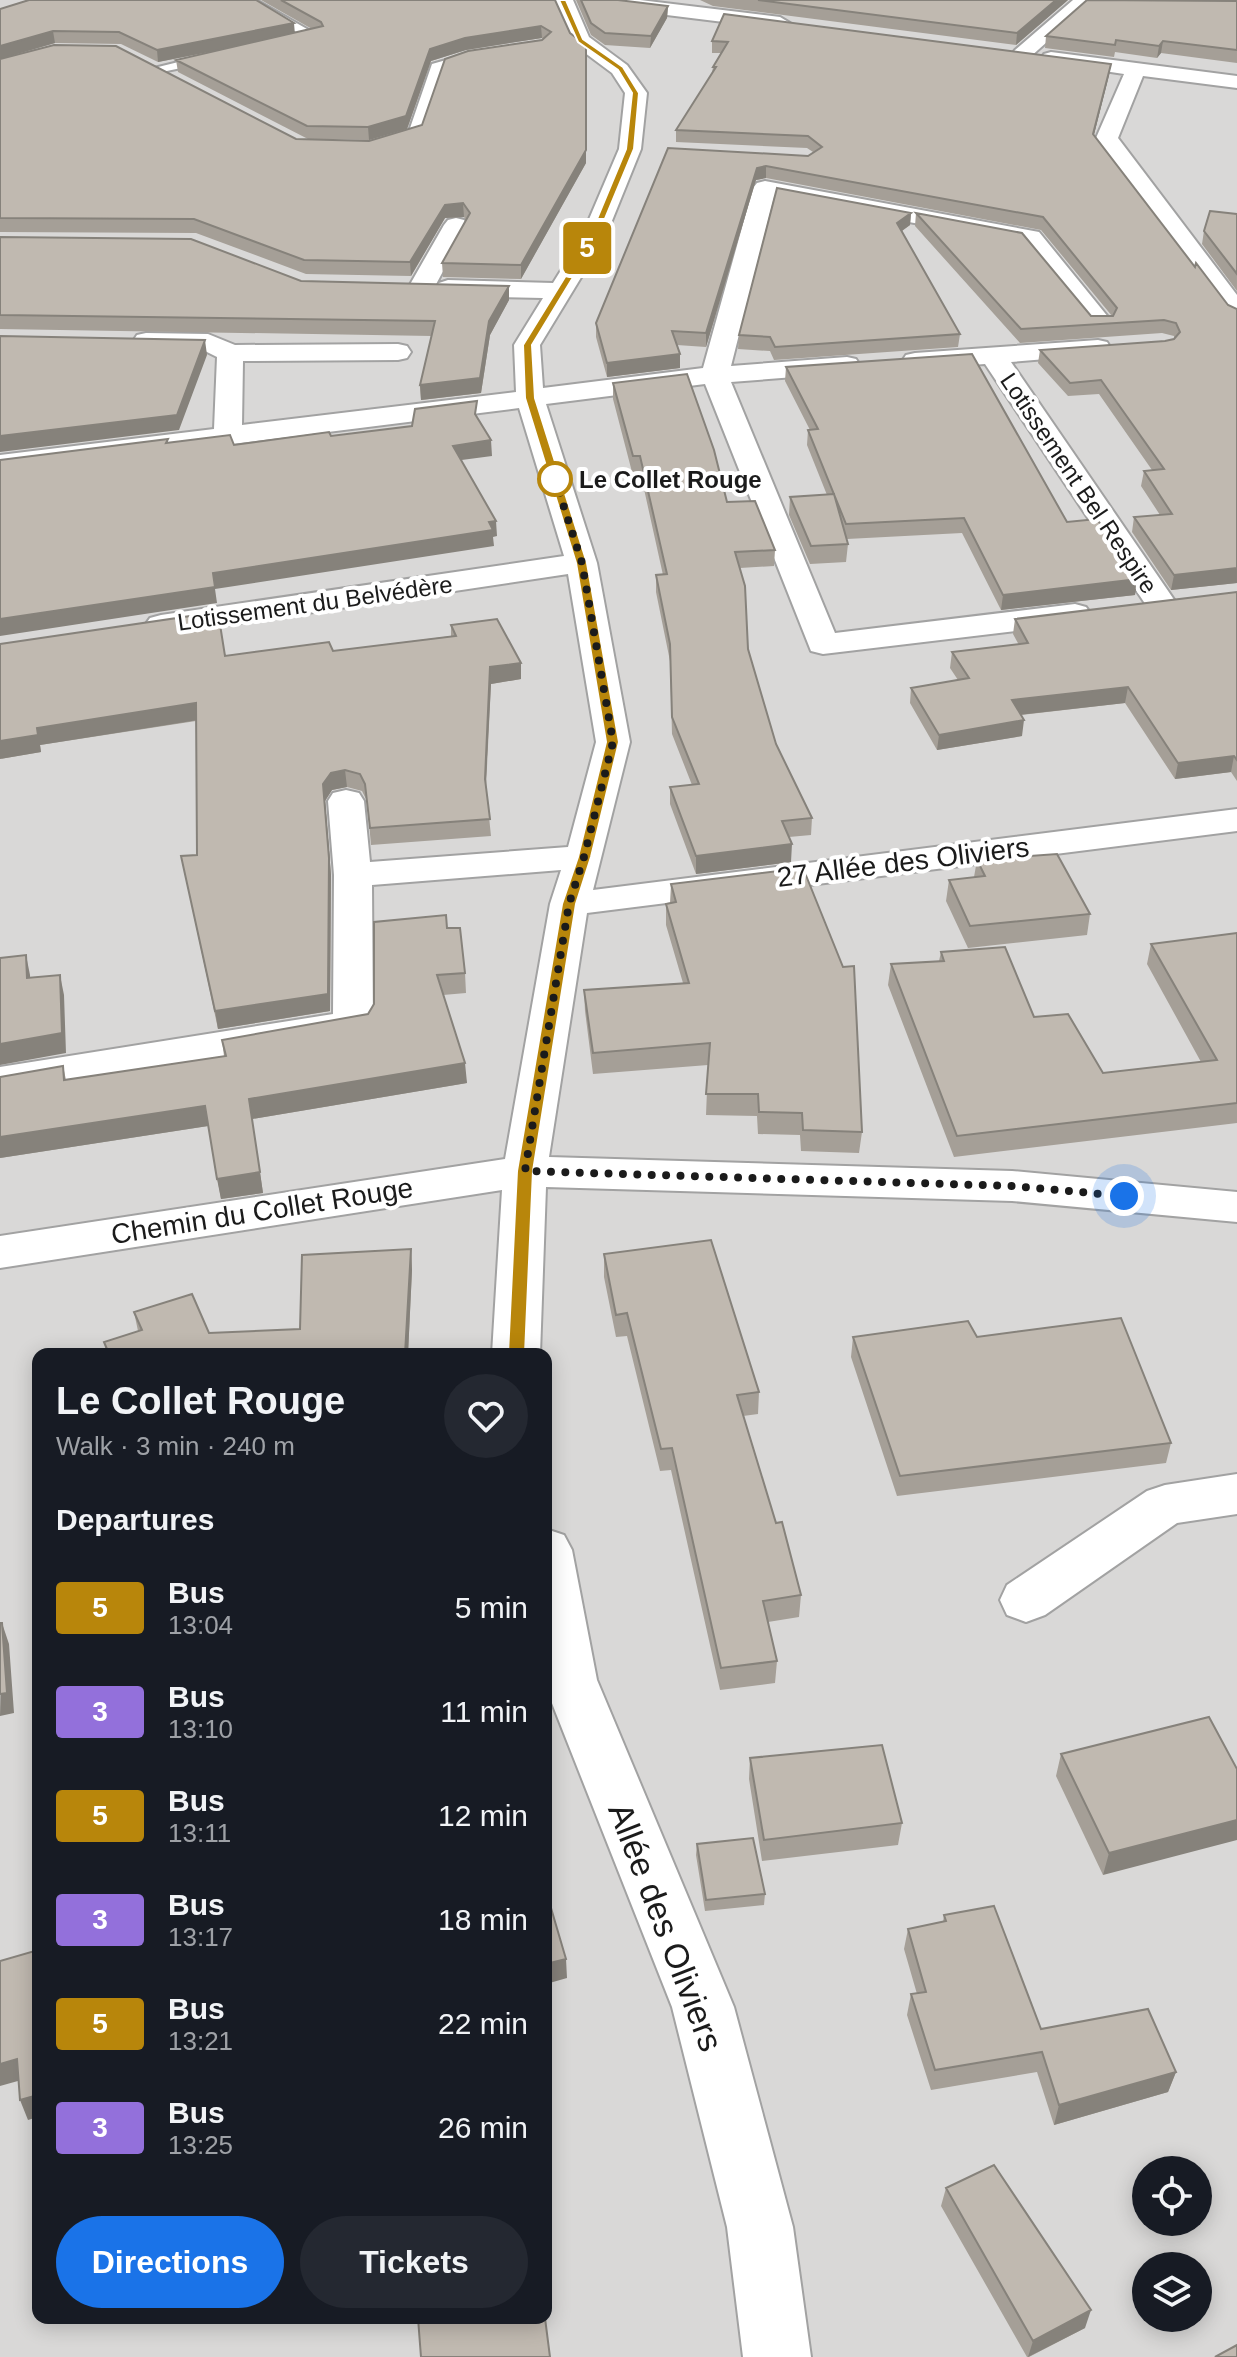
<!DOCTYPE html>
<html lang="en">
<head>
<meta charset="utf-8">
<style>
	body { margin:0; font-family:Helvetica,sans-serif; background:#242831; color:#f1f3f6; height:100vh; display:flex; flex-direction:column; font-size:30px; white-space:nowrap }
	* { box-sizing:border-box; margin:0 }
	p { font-size:26px; color:#9ea1a6 }
	.icon { flex:none; width:44px; height:44px; fill:none; stroke:currentColor; stroke-width:2; stroke-linecap:round; stroke-linejoin:round }
	.map { position:relative; flex:1; overflow:hidden }
	.panel { position:absolute; left:32px; top:1348px; width:520px; height:976px; display:flex; flex-direction:column; background:#171b24; border-radius:16px; box-shadow:0 4px 20px #0003 }
	.panel>* { flex:none }
	.badge { padding:0 16px; border-radius:6px; font-size:28px; line-height:52px }
	.tools { position:absolute; left:1132px; top:2156px; display:grid; gap:16px }
	.tools a { display:grid; place-items:center; width:80px; height:80px; border-radius:50%; background:#171b24; box-shadow:0 4px 20px #0003; font-size:40px }
	.you { position:absolute; width:40px; height:40px; margin:-20px; border:6px solid #fff; border-radius:50%; background:#1a73e8; box-shadow:0 0 0 12px #1a73e833 }
	.map>.badge { position:absolute; translate:-50% -50%; box-shadow:0 0 0 4px #fff }
	h2 { padding:0 24px; font-size:30px; line-height:72px }
	.round { display:grid; place-items:center; flex:none; width:84px; height:84px; border-radius:42px; background:#242831 }
	.summary { display:flex; align-items:center; justify-content:space-between; height:136px; padding:0 24px }
	h1 { font-size:38px; font-weight:800; line-height:60px }
	.cta { display:flex; gap:16px; margin-top:auto; padding:16px 24px }
	.cta a { flex:1; height:92px; border-radius:48px; background:#1a73e8; color:#fff; font-size:32px; font-weight:800; line-height:92px; text-align:center }
	.cta a+a { background:#242831; color:#f1f3f6 }
	ul { padding:0; list-style:none }
	li { display:flex; align-items:center; gap:24px; height:104px; padding:0 24px }
	li div { flex:1 }
	li b { display:block; font-size:30px }
	li em { font-style:normal }
	li .badge { min-width:88px; font-weight:700; text-align:center }
	.map>svg:first-child { display:block }
</style>
</head>
<body>
<div class="map">
<svg width="1237" height="2357" viewBox="0 0 1237 2357">
	<rect width="100%" height="100%" fill="#ece9e0"/>
	<path fill="#d9d8d7" fill-rule="evenodd" d="M 0,0 L 1237,0 L 1237,2357 L 0,2357 ZM 38,1354 L 546,1354 L 546,2318 L 38,2318 ZM 1146,2170 L 1198,2170 L 1198,2222 L 1146,2222 ZM 1146,2266 L 1198,2266 L 1198,2318 L 1146,2318 Z"/>
	<g fill="none" stroke-linecap="round" stroke-linejoin="round">
		<defs>
			<path id="lane" d="M 241,0 L 256,0 L 321,37 L 287,45 L 287,39 L 303,36 Z
				M 478,51 L 483,52 L 483,58 L 443,69 L 420,137 L 382,145 L 382,139 L 409,131 L 432,64 Z
				M 215,53 L 220,54 L 220,60 L 157,73 L 150,69 Z"/>
			<path id="street" d="M 553,0 L 573,0 L 589,37 L 627,65 L 647,93 L 641,149 L 605,238 L 540,345 L 543,388 L 703,368 L 753,188 L 757,183 L 765,181 L 1039,232 L 1113,323 L 1109,328 L 1091,328 L 1022,243 L 774,197 L 731,366 L 847,357 L 856,359 L 860,365 L 856,371 L 847,373 L 731,382 L 835,633 L 1075,604 L 1086,607 L 1091,614 L 1086,621 L 1075,624 L 823,654 L 811,651 L 705,384 L 546,404 L 597,563 L 630,742 L 593,890 L 1237,809 L 1237,831 L 587,913 L 549,1157 L 1012,1171 L 1237,1192 L 1237,1222 L 1012,1201 L 546,1187 L 540,1354 L 492,1354 L 502,1190 L 0,1268 L 0,1236 L 505,1159 L 550,904 L 561,870 L 372,885 L 373,1024 L 367,1033 L 0,1095 L 0,1067 L 333,1014 L 334,875 L 328,801 L 333,793 L 346,790 L 359,793 L 364,801 L 370,862 L 568,847 L 596,742 L 568,574 L 161,635 L 150,632 L 145,625 L 150,618 L 161,615 L 564,556 L 519,408 L 0,473 L 0,455 L 214,429 L 217,357 L 203,350 L 137,347 L 133,341 L 137,335 L 146,333 L 208,334 L 235,345 L 398,344 L 407,346 L 411,352 L 407,358 L 398,360 L 243,361 L 242,425 L 516,392 L 514,345 L 543,298 L 448,296 L 439,293 L 435,288 L 439,283 L 448,280 L 553,283 L 581,238 L 619,149 L 625,93 L 612,73 L 573,44 Z
				M 602,0 L 640,0 L 780,17 L 790,23 L 780,29 L 610,8 L 603,6 Z
				M 1073,0 L 1094,0 L 1029,58 L 1015,58 L 1012,54 L 1015,50 Z
				M 1051,52 L 1237,76 L 1237,88 L 1143,76 L 1118,138 L 1237,295 L 1237,320 L 1228,317 L 1096,138 L 1124,74 L 1044,62 L 1041,58 L 1044,54 Z
				M 456,218 L 464,220 L 468,225 L 434,288 L 430,293 L 412,293 L 408,288 L 444,225 L 448,220 Z
				M 1098,340 L 1107,342 L 1111,348 L 1107,354 L 1011,362 L 1177,604 L 1172,611 L 1161,614 L 1150,611 L 985,364 L 915,369 L 906,367 L 902,361 L 906,355 L 915,353 Z
				M 1237,1474 L 1237,1514 L 1177,1523 L 1045,1615 L 1026,1622 L 1007,1615 L 1000,1600 L 1007,1585 L 1147,1491 L 1165,1485 Z
				M 546,1529 L 564,1535 L 572,1550 L 597,1680 L 734,2007 L 793,2227 L 811,2357 L 743,2357 L 727,2227 L 672,2007 L 546,1688 Z"/>
		</defs>
		<use href="#lane" stroke="#a2a2a2" stroke-width="4"/>
		<use href="#street" stroke="#a2a2a2" stroke-width="4"/>
		<use href="#lane" fill="#fff" fill-rule="evenodd"/>
		<use href="#street" fill="#fff" fill-rule="evenodd"/>
	</g>
	<path fill="#a59f97" fill-rule="evenodd" d="M 261,0 L 555,0 L 586,163 L 521,279 L 443,277 L 442,263 L 466,220 L 464,217 L 445,218 L 411,276 L 306,274 L 196,233 L 0,232 L 0,59 L 296,139 L 308,139 L 178,72 L 176,60 L 229,48 L 158,62 L 121,44 L 55,43 L 0,59 L 0,9 L 294,33 L 312,29 ZM 542,38 L 543,39 L 542,40 L 422,125 L 369,141 L 313,139 L 369,140 L 407,129 L 431,61 L 466,50 Z
		M 576,0 L 618,0 L 668,6 L 667,18 L 650,48 L 605,45 L 591,35 Z
		M 700,0 L 1068,0 L 1016,45 L 713,6 Z
		M 1237,1 L 1237,63 L 1161,53 L 1157,58 L 1115,52 L 1114,57 L 1045,48 L 1046,36 Z
		M 712,41 L 1109,75 L 1094,135 L 1195,267 L 1228,305 L 1237,309 L 1237,583 L 1171,590 L 1132,532 L 1134,517 L 1160,515 L 1141,486 L 1144,471 L 1152,470 L 1099,394 L 1068,396 L 1038,363 L 1040,350 L 1165,341 L 1174,339 L 1174,336 L 1162,333 L 1020,343 L 915,226 L 916,213 L 1091,316 L 1112,316 L 1041,230 L 766,178 L 756,180 L 706,347 L 677,345 L 680,354 L 680,368 L 607,377 L 596,337 L 596,323 L 668,148 L 808,156 L 813,152 L 807,148 L 676,142 L 676,130 L 712,73 L 713,67 L 721,53 L 712,53 Z
		M 911,213 L 910,225 L 902,231 L 960,334 L 958,347 L 774,360 L 770,351 L 738,349 L 739,335 Z
		M 1237,214 L 1237,291 L 1202,244 L 1204,231 Z
		M 0,237 L 301,281 L 509,300 L 490,335 L 481,393 L 421,400 L 420,385 L 432,336 L 0,329 Z
		M 786,367 L 1067,522 L 1135,595 L 1001,610 L 962,533 L 847,539 L 848,544 L 846,562 L 810,564 L 789,515 L 790,497 L 827,495 L 807,445 L 808,430 L 810,430 L 785,381 Z
		M 613,383 L 727,502 L 775,550 L 774,566 L 740,568 L 748,649 L 776,744 L 812,818 L 811,835 L 789,837 L 791,862 L 696,874 L 670,804 L 670,787 L 692,785 L 672,734 L 670,661 L 656,592 L 656,575 L 663,575 L 640,471 L 632,472 L 613,399 Z
		M 1237,592 L 1237,781 L 1231,772 L 1175,779 L 1125,703 L 1021,715 L 1022,736 L 937,750 L 910,703 L 911,688 L 958,680 L 950,668 L 952,652 L 1019,645 L 1013,634 L 1015,619 Z
		M 451,625 L 521,679 L 491,684 L 486,788 L 491,836 L 371,845 L 367,801 L 362,791 L 347,787 L 332,790 L 325,801 L 331,875 L 330,1011 L 218,1029 L 181,856 L 197,855 L 196,721 L 40,745 L 41,752 L 0,759 L 225,656 L 333,651 L 451,636 Z
		M 977,860 L 1090,914 L 1087,935 L 968,948 L 946,901 L 949,880 L 974,877 Z
		M 671,884 L 862,1132 L 859,1153 L 801,1151 L 800,1135 L 758,1134 L 757,1116 L 706,1115 L 708,1065 L 593,1074 L 585,1011 L 584,990 L 683,983 L 666,925 L 666,904 L 670,903 Z
		M 447,928 L 465,973 L 466,993 L 443,995 L 467,1083 L 252,1119 L 263,1193 L 221,1199 L 208,1126 L 0,1158 L 63,1066 L 66,1080 L 224,1056 L 222,1040 L 368,1014 Z
		M 1237,933 L 1237,1123 L 954,1157 L 888,985 L 891,964 L 939,961 L 941,952 L 1034,1017 L 1103,1073 L 1201,1062 L 1147,964 L 1151,944 Z
		M 411,1249 L 412,1270 L 408,1354 L 107,1354 L 104,1342 L 138,1331 L 134,1312 L 209,1333 L 300,1329 Z
		M 604,1254 L 759,1392 L 758,1414 L 743,1416 L 776,1523 L 801,1595 L 799,1617 L 768,1622 L 777,1661 L 775,1683 L 720,1690 L 671,1470 L 660,1471 L 627,1336 L 616,1337 L 604,1277 Z
		M 853,1337 L 977,1337 L 1171,1443 L 1166,1463 L 897,1496 L 851,1357 Z
		M 1209,1717 L 1103,1875 L 1056,1776 L 1061,1754 Z
		M 750,1758 L 902,1823 L 898,1845 L 762,1861 L 749,1779 Z
		M 697,1844 L 765,1894 L 764,1905 L 705,1911 L 696,1855 Z
		M 944,1915 L 1041,2029 L 1176,2072 L 1168,2092 L 1054,2125 L 1037,2072 L 931,2090 L 907,2015 L 911,1994 L 917,1994 L 904,1949 L 908,1929 L 943,1922 Z
		M 946,2188 L 1085,2328 L 1029,2357 L 1027,2357 L 941,2206 Z"/>
	<path fill="#86827b" d="M 1056,0 L 1068,0 L 1016,45 L 1017,33 Z
		M 668,6 L 667,18 L 650,48 L 651,36 Z
		M 294,23 L 295,35 L 158,62 L 157,50 Z
		M 541,26 L 542,38 L 466,50 L 431,61 L 407,129 L 369,140 L 368,127 L 430,49 L 465,38 Z
		M 53,31 L 55,43 L 0,59 L 0,46 Z
		M 1163,41 L 1161,53 L 1157,58 L 1159,46 Z
		M 586,45 L 586,163 L 521,279 L 521,265 Z
		M 1111,64 L 1109,75 L 1091,146 L 1093,134 Z
		M 766,166 L 766,178 L 756,180 L 706,347 L 706,333 L 757,168 Z
		M 463,203 L 464,217 L 445,218 L 411,276 L 410,262 L 445,205 Z
		M 911,213 L 910,225 L 896,235 L 897,223 Z
		M 509,286 L 509,300 L 490,335 L 481,393 L 421,400 L 420,385 L 489,321 Z
		M 205,340 L 207,355 L 179,430 L 0,452 L 0,436 Z
		M 680,354 L 680,368 L 607,377 L 607,363 Z
		M 491,440 L 492,456 L 454,461 L 453,446 Z
		M 496,521 L 497,536 L 493,537 L 494,546 L 215,589 L 217,603 L 0,636 L 0,619 L 213,573 Z
		M 1237,568 L 1237,583 L 1171,590 L 1174,575 Z
		M 1138,579 L 1135,595 L 1001,610 L 1003,595 Z
		M 521,663 L 521,679 L 491,684 L 485,796 L 485,779 L 490,667 Z
		M 1128,687 L 1125,703 L 1010,716 L 1012,700 Z
		M 196,703 L 198,720 L 40,745 L 41,752 L 0,759 L 0,741 L 37,728 Z
		M 1024,720 L 1022,736 L 937,750 L 939,735 Z
		M 1234,756 L 1231,772 L 1175,779 L 1178,763 Z
		M 345,770 L 347,787 L 332,790 L 325,801 L 331,875 L 330,1011 L 218,1029 L 215,1011 L 323,784 L 331,773 Z
		M 792,844 L 791,862 L 696,874 L 696,856 Z
		M 26,955 L 30,975 L 31,999 L 27,978 Z
		M 60,975 L 64,995 L 66,1053 L 0,1065 L 0,1044 Z
		M 465,1063 L 467,1083 L 252,1119 L 249,1099 Z
		M 205,1106 L 208,1126 L 0,1158 L 0,1137 Z
		M 260,1172 L 263,1193 L 221,1199 L 217,1179 Z
		M 411,1249 L 412,1270 L 408,1354 L 405,1354 Z
		M 2,1623 L 9,1644 L 14,1713 L 0,1716 Z
		M 1237,1820 L 1237,1840 L 1103,1875 L 1109,1853 Z
		M 566,1959 L 567,1978 L 546,1984 L 546,1964 Z
		M 17,2059 L 25,2079 L 0,2086 L 0,2064 Z
		M 1176,2072 L 1168,2092 L 1054,2125 L 1059,2105 Z
		M 38,2095 L 38,2117 L 28,2120 L 20,2100 Z
		M 1091,2310 L 1085,2328 L 1028,2357 L 1033,2341 Z"/>
	<path fill="#c0b9b0" stroke="#86827b" stroke-width="2" d="M 29,0 L 256,0 L 294,23 L 157,50 L 119,32 L 53,31 L 0,46 L 0,9 Z
		M 281,0 L 555,0 L 570,33 L 586,45 L 586,150 L 521,265 L 442,263 L 470,213 L 463,203 L 445,205 L 410,262 L 304,260 L 194,219 L 0,218 L 0,59 L 54,45 L 116,46 L 296,139 L 369,141 L 422,125 L 445,59 L 468,51 L 542,40 L 551,32 L 541,26 L 465,38 L 430,49 L 406,116 L 368,127 L 307,126 L 176,60 L 323,26 L 321,22 Z
		M 581,0 L 618,0 L 668,6 L 651,36 L 605,33 L 591,23 Z
		M 758,0 L 1056,0 L 1017,33 Z
		M 1087,0 L 1237,1 L 1237,50 L 1163,41 L 1159,46 L 1116,40 L 1115,45 L 1046,36 Z
		M 724,14 L 1111,64 L 1093,134 L 1195,267 L 1196,263 L 1228,305 L 1237,309 L 1237,568 L 1174,575 L 1134,517 L 1172,514 L 1144,471 L 1164,469 L 1101,380 L 1070,383 L 1040,350 L 1165,341 L 1174,339 L 1180,332 L 1176,323 L 1164,320 L 1021,329 L 916,213 L 1022,233 L 1091,316 L 1113,316 L 1117,308 L 1043,217 L 766,166 L 757,168 L 706,333 L 672,331 L 680,354 L 607,363 L 596,323 L 668,148 L 808,156 L 822,147 L 808,136 L 676,130 L 716,67 L 713,67 L 728,42 L 712,41 Z
		M 777,188 L 911,213 L 897,223 L 960,334 L 775,347 L 770,337 L 739,335 Z
		M 1210,211 L 1237,214 L 1237,274 L 1204,231 Z
		M 0,237 L 191,239 L 301,281 L 509,286 L 489,321 L 480,378 L 420,385 L 435,321 L 0,315 Z
		M 0,336 L 205,340 L 177,415 L 0,436 Z
		M 972,354 L 1067,522 L 1097,519 L 1138,579 L 1003,595 L 964,518 L 846,524 L 808,430 L 818,429 L 786,367 Z
		M 687,374 L 714,450 L 727,502 L 755,501 L 775,550 L 735,552 L 745,586 L 748,649 L 776,744 L 812,818 L 782,821 L 792,844 L 696,856 L 670,787 L 699,784 L 672,717 L 670,644 L 656,575 L 667,574 L 640,456 L 633,456 L 613,383 Z
		M 477,401 L 475,414 L 491,440 L 453,446 L 496,521 L 489,522 L 493,530 L 213,573 L 215,587 L 0,619 L 0,460 L 168,439 L 166,443 L 230,435 L 234,445 L 329,432 L 331,436 L 412,426 L 415,409 Z
		M 834,494 L 848,544 L 811,546 L 790,497 Z
		M 1237,592 L 1237,760 L 1234,756 L 1178,763 L 1128,687 L 1012,700 L 1024,720 L 939,735 L 911,688 L 969,678 L 952,652 L 1028,643 L 1015,619 Z
		M 218,612 L 225,656 L 329,642 L 333,651 L 456,636 L 451,625 L 497,619 L 521,663 L 490,667 L 485,779 L 490,819 L 370,828 L 365,784 L 360,774 L 345,770 L 331,773 L 323,784 L 329,858 L 328,994 L 215,1011 L 181,856 L 197,855 L 196,703 L 37,728 L 38,735 L 0,741 L 0,644 Z
		M 1057,854 L 1090,914 L 970,926 L 949,880 L 985,876 L 977,860 Z
		M 803,868 L 843,967 L 854,966 L 862,1132 L 803,1130 L 802,1113 L 759,1112 L 758,1094 L 706,1094 L 710,1043 L 593,1053 L 584,990 L 689,983 L 666,904 L 676,902 L 671,884 Z
		M 446,915 L 447,928 L 460,928 L 465,973 L 437,975 L 465,1063 L 249,1099 L 260,1172 L 217,1179 L 205,1106 L 0,1137 L 0,1077 L 63,1066 L 64,1080 L 226,1056 L 222,1040 L 368,1014 L 374,1004 L 374,922 Z
		M 1237,933 L 1237,1103 L 957,1136 L 891,964 L 944,961 L 941,952 L 1005,947 L 1034,1017 L 1068,1014 L 1103,1073 L 1217,1060 L 1151,944 Z
		M 26,955 L 27,978 L 60,975 L 62,1033 L 0,1044 L 0,958 Z
		M 711,1240 L 759,1392 L 737,1395 L 776,1523 L 782,1522 L 801,1595 L 763,1601 L 777,1661 L 721,1668 L 672,1448 L 661,1449 L 627,1313 L 616,1315 L 604,1254 Z
		M 411,1249 L 405,1354 L 109,1354 L 104,1342 L 142,1330 L 134,1312 L 192,1294 L 209,1333 L 300,1329 L 302,1255 Z
		M 1121,1318 L 1171,1443 L 900,1476 L 853,1337 L 968,1321 L 977,1337 Z
		M 0,1623 L 2,1623 L 7,1693 L 0,1694 Z
		M 1209,1717 L 1237,1769 L 1237,1820 L 1109,1853 L 1061,1754 Z
		M 882,1745 L 902,1823 L 764,1840 L 750,1758 Z
		M 753,1838 L 765,1894 L 706,1900 L 697,1844 Z
		M 546,1891 L 566,1959 L 546,1964 Z
		M 994,1906 L 1041,2029 L 1148,2009 L 1176,2072 L 1059,2105 L 1042,2052 L 935,2070 L 911,1994 L 926,1992 L 908,1929 L 946,1921 L 944,1915 Z
		M 38,1950 L 38,2095 L 20,2100 L 17,2059 L 0,2064 L 0,1961 Z
		M 994,2165 L 1091,2310 L 1033,2341 L 946,2188 Z
		M 418,2318 L 545,2318 L 550,2357 L 421,2357 Z
		M 1237,2345 L 1237,2357 L 1215,2357 Z"/>
	<path fill="#b8860b" stroke="#fff" stroke-width="2" d="M 559,0 L 566,0 L 583,39 L 623,67 L 639,93 L 634,149 L 597,238 L 532,345 L 535,398 L 587,563 L 619,742 L 591,857 L 576,904 L 533,1171 L 525,1354 L 516,1360 L 508,1354 L 517,1171 L 562,904 L 578,857 L 606,742 L 576,563 L 525,398 L 523,345 L 589,238 L 626,149 L 632,93 L 618,70 L 578,42 Z"/>
	<g fill="none" stroke-linecap="round" stroke-linejoin="round">
		<path stroke="#1b1b1b" stroke-width="8" stroke-dasharray="0 14.4" d="M 555,479 L 582,563 L 613,742 L 584,857 L 569,904 L 525,1171 L 1012,1186 L 1124,1196"/>
	</g>
	<circle fill="#fff" stroke="#b8860b" stroke-width="4" cx="555" cy="479" r="16"/>
	<g text-anchor="middle" dominant-baseline="central" stroke-width="8" stroke-linejoin="round" paint-order="stroke">
		<g font-size="24" font-weight="bold" fill="#1b1b1b" stroke="#fff" text-anchor="start">
			<text x="579" y="479">Le Collet Rouge</text>
		</g>
		<g font-size="24" fill="#1b1b1b" stroke="#fff">
			<text transform="translate(1079 483) rotate(56)">Lotissement Bel Respire</text>
			<text transform="translate(315 603) rotate(-8)">Lotissement du Belvédère</text>
		</g>
		<g font-size="28" fill="#1b1b1b" stroke="#fff">
			<text transform="translate(903 862) rotate(-7)">27 Allée des Oliviers</text>
			<text transform="translate(262 1211) rotate(-9)">Chemin du Collet Rouge</text>
		</g>
		<g font-size="34" fill="#1b1b1b" stroke="#fff">
			<text transform="translate(666 1927) rotate(69)">Allée des Oliviers</text>
		</g>
	</g>
</svg>
<div class="tools">
<a><svg class="icon" aria-label="locate" viewBox="0 0 24 24"><circle cx="12" cy="12" r="6"/><path d="M12 2v4M12 18v4M2 12h4M18 12h4"/></svg></a>
<a><svg class="icon" aria-label="layers" viewBox="0 0 24 24"><path d="M12 4l9 5-9 5-9-5zM3 14l9 5 9-5"/></svg></a>
</div>
<div class="you" style="left:1124px;top:1196px"></div>
<b class="badge" style="left:587px;top:248px;background:#b8860b;color:#fff">5</b>
<section class="panel">
<div class="summary"><div><h1>Le Collet Rouge</h1><p>Walk · 3 min · 240 m</p></div><a class="round"><svg class="icon" aria-label="heart" viewBox="0 0 24 24"><path d="M12 20l-8-8c-3-5 5-10 8-4 3-6 11-1 8 4z"/></svg></a></div>
<h2>Departures</h2>
<ul>
<li><span class="badge" style="background:#b8860b;color:#fff">5</span><div><b>Bus</b><p>13:04</p></div><em>5 min</em></li>
<li><span class="badge" style="background:#9370db;color:#fff">3</span><div><b>Bus</b><p>13:10</p></div><em>11 min</em></li>
<li><span class="badge" style="background:#b8860b;color:#fff">5</span><div><b>Bus</b><p>13:11</p></div><em>12 min</em></li>
<li><span class="badge" style="background:#9370db;color:#fff">3</span><div><b>Bus</b><p>13:17</p></div><em>18 min</em></li>
<li><span class="badge" style="background:#b8860b;color:#fff">5</span><div><b>Bus</b><p>13:21</p></div><em>22 min</em></li>
<li><span class="badge" style="background:#9370db;color:#fff">3</span><div><b>Bus</b><p>13:25</p></div><em>26 min</em></li>
</ul>
<div class="cta"><a>Directions</a><a>Tickets</a></div>
</section>
</div>
</body>
</html>
